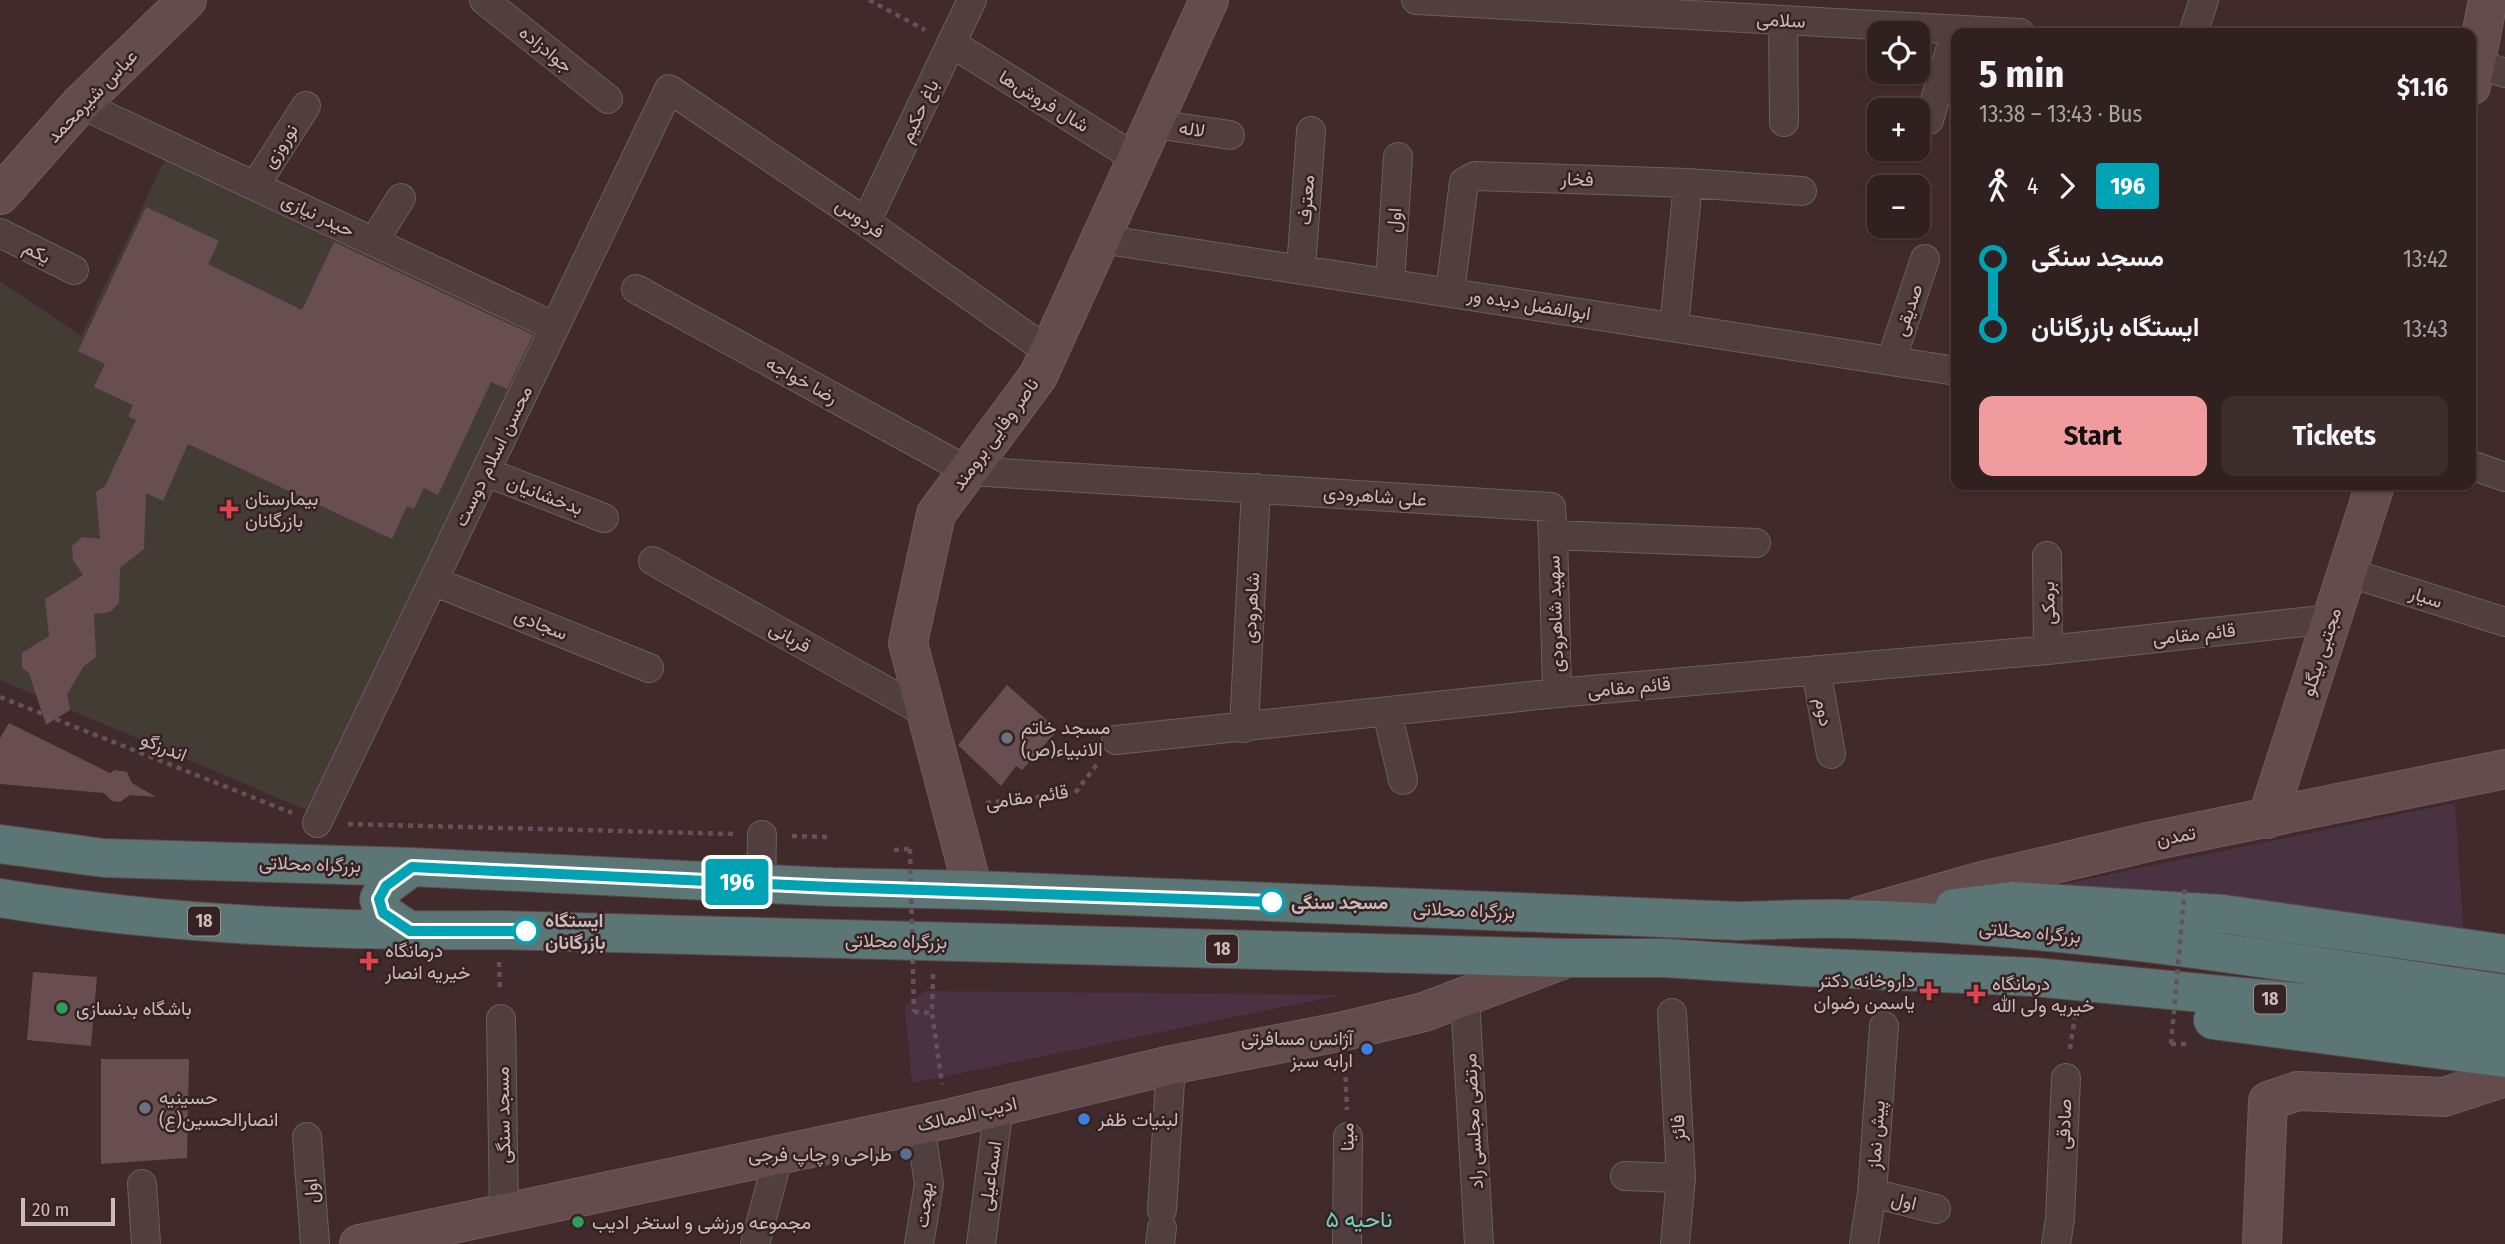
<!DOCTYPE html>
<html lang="en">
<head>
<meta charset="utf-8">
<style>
	body { margin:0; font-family:"Fira Sans Condensed",Vazirmatn,sans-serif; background:#3d2d2d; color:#f1f3f6; height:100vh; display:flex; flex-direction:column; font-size:26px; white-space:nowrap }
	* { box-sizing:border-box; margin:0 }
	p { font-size:23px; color:#a8a3a5 }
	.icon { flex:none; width:38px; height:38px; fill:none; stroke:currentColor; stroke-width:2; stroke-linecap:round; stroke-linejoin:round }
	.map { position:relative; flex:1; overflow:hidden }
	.panel { position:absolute; left:1951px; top:28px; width:525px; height:462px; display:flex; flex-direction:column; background:#312020; border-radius:14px; box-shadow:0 2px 5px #0004,0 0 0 2px #4c3e3e }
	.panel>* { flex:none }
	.badge { padding:0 14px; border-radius:5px; font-size:24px; line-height:46px }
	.buttons { position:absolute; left:1867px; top:21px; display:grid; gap:14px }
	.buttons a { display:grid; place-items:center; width:63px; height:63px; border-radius:14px; background:#312020; box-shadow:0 2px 5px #0004,0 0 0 2px #4c3e3e; font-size:35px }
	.scale { position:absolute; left:21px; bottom:18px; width:94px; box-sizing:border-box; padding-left:7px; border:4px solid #cbbbbb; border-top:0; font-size:19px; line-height:24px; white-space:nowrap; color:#cbbbbb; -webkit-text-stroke:5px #372223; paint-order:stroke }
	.map>.badge { position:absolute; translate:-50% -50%; box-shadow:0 0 0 4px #fff }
	.legs { display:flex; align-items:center; gap:10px; height:77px; padding:0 28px; font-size:23px }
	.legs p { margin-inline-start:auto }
	.summary { display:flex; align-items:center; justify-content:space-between; height:119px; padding:0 28px }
	h1 { font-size:38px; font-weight:700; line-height:52px }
	.action { display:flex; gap:14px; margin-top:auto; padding:14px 28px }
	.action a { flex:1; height:80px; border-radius:14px; background:#f09b9d; color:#111; font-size:28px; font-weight:700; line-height:80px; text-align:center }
	.action a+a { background:#3d2d2d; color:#f1f3f6 }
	ul { padding:0 28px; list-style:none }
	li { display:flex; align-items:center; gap:24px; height:70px; font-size:26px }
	li i { display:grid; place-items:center; width:10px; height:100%; margin:0 9px; background:currentColor }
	li i::after { content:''; width:18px; height:18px; margin:-9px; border:5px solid; border-radius:50%; background:#312020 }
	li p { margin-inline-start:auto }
	li:first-child i { background:linear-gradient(#0000 50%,currentColor 0) }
	li:last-child i { background:linear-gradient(currentColor 50%,#0000 0) }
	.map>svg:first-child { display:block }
</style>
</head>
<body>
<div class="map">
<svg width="2505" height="1244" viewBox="0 0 2505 1244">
	<rect width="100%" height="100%" fill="#412a2b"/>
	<path fill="#433c35" d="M 167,155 L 540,328 L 316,814 L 0,680 L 0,281 L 81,336 Z"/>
	<path fill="#493342" d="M 2455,803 L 2463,928 L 2242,898 L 2158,890 L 1979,893 L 2029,891 Z
		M 925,991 L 1341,995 L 912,1083 L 905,1006 Z"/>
	<path fill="#684e50" d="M 146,207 L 219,241 L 208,264 L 302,310 L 334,242 L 533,335 L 507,389 L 491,382 L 438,495 L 424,488 L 414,509 L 407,506 L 392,539 L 188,444 L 163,501 L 146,493 L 144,549 L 120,568 L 119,603 L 110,612 L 94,614 L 96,657 L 84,666 L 67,694 L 70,710 L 46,725 L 29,673 L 22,668 L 22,653 L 49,636 L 45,599 L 83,575 L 73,560 L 72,546 L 82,537 L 100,539 L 96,492 L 105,486 L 136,420 L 128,416 L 133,405 L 94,387 L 105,364 L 78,351 Z
		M 1007,685 L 1058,730 L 1022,770 L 1016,766 L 1001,786 L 958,745 Z
		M 9,723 L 110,773 L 115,770 L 127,772 L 132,783 L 156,797 L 130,795 L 120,802 L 112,801 L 104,793 L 0,784 L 0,738 Z
		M 33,972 L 97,977 L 91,1046 L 27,1040 Z
		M 101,1059 L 189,1059 L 187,1158 L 101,1164 Z"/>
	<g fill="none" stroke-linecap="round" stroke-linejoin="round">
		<defs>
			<path id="street" d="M 484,0 L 608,99
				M 1416,0 L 2020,33
				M 1783,20 L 1784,122
				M 2193,33 L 2204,0
				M 951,43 L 1137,159
				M 2475,63 L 2505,73
				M 80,104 L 555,327
				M 1929,120 L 1956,30
				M 1155,124 L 1230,135
				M 255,186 L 306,106
				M 866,222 L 972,0
				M 0,233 L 74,270
				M 1101,239 L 1956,371
				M 374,241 L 401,198
				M 1301,269 L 1311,131
				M 1390,283 L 1398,157
				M 636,289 L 968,471 L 1551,507 L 1553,535 L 1756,543
				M 1450,292 L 1464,182 L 1475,176 L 1688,183 L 1802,191
				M 1674,327 L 1688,183
				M 1891,361 L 1925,259
				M 2471,465 L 2505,477
				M 486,472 L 604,518
				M 1553,535 L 1557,693
				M 2047,556 L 2048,650
				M 653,561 L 928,714
				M 2347,572 L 2505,622
				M 433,581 L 649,668
				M 1816,670 L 1831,754
				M 1387,712 L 1403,780
				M 1244,728 L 1256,488
				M 1116,740 L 1557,693 L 2048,650 L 2331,619
				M 317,823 L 669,89 L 866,222 L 1049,352
				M 761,884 L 762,835
				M 1465,998 L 1479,1244
				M 1672,1013 L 1681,1178 L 1675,1244
				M 501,1019 L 504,1212
				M 307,1137 L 315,1244
				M 1625,1176 L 1681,1178
				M 142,1184 L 146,1244
				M 1872,1193 L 1936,1209
				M 1162,1210 L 1171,1065
				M 755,1244 L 779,1154
				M 919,1244 L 929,1184 L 920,1125
				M 981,1244 L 999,1107
				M 1160,1244 L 1162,1228
				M 1347,1244 L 1348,1137
				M 1864,1244 L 1872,1193 L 1884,1026
				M 2056,1244 L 2060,1219 L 2066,1078"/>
			<path id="secondary" d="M 2471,86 L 2488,0
				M 0,195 L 80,104 L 187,0
				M 2267,819 L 2375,485
				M 973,890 L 908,643 L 936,514 L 1038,376 L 1209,0
				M 1859,916 L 1982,881 L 2152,841 L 2505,769
				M 359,1244 L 947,1119 L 1171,1065 L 1344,1031 L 1424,1012 L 1567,958
				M 2262,1244 L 2268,1101 L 2298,1091 L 2444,1097 L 2505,1077"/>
			<path id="highway" d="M 0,844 L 104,858 L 412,867 L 832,887 L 973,890 L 1739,921 C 1776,920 1813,918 1850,919 C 2070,925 2288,962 2505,994
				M 0,898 C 164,925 332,932 499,930 L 1567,958 L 1664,958 L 1804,967 L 2034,977 L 2379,1010 L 2505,1030
				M 1954,908 L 2012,901 L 2223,914 L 2505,954
				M 410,931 L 383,913 L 379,899 L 386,886 L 412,867
				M 2213,1020 L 2505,1058"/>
		</defs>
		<use href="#street" stroke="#6f5c5d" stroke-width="30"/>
		<use href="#secondary" stroke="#6f5c5d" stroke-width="40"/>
		<use href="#highway" stroke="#5c4849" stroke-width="40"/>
		<path stroke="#65515c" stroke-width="4.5" stroke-dasharray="5 5" stroke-linecap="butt" d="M 869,0 L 925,30
			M 0,697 L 292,813
			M 986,803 L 1075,793 L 1098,763
			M 348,824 L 734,834
			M 792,836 L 829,837
			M 894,850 L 910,849
			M 499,962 L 500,992
			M 933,974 L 932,1013 L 942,1084
			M 914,1012 L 932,1013
			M 2171,1044 L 2188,1044
			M 2070,1049 L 2075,1016
			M 1345,1067 L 1347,1110"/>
		<use href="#street" stroke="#513e3f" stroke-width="28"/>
		<use href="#secondary" stroke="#644c4d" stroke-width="38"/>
		<use href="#highway" stroke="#5c7676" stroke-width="38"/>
		<path stroke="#65515c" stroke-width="4.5" stroke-dasharray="5 5" stroke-linecap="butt" d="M 910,849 L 914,1012
			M 2171,1044 L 2185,887"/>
	</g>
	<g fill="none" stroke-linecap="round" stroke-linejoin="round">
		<defs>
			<path id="line-1" d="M 526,931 L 410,931 L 383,913 L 379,899 L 386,886 L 412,867 L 832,887 L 1272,902"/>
		</defs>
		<use href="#line-1" stroke="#fff" stroke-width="16"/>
		<use href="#line-1" stroke="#00a3b4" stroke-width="10"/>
	</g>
	<g fill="#e0444e" stroke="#372223" stroke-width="2.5">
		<path d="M225.5 498.5h7v7h7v7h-7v7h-7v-7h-7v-7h7z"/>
		<path d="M365.5 950.5h7v7h7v7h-7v7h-7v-7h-7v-7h7z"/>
		<path d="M1925.5 980.5h7v7h7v7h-7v7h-7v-7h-7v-7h7z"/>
		<path d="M1972.5 983.5h7v7h7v7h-7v7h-7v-7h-7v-7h7z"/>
	</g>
	<g fill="#6b7280" stroke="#372223" stroke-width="2.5">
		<circle cx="1007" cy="738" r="7"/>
		<circle cx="145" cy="1108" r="7"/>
	</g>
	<g fill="#fff" stroke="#00a3b4" stroke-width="3.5">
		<circle cx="1272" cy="902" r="12"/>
		<circle cx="526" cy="931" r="12"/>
	</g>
	<g fill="#2e9e5b" stroke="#372223" stroke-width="2.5">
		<circle cx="62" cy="1008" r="7"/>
		<circle cx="578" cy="1222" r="7"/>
	</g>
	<g fill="#3f7fe0" stroke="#372223" stroke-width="2.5">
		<circle cx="1367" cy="1049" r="7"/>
		<circle cx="1084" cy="1119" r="7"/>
	</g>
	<circle fill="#5c6f8a" stroke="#372223" stroke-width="2.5" cx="906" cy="1154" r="7"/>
	<g text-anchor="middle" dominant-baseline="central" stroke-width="5" stroke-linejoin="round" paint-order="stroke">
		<g fill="#372223" stroke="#9f8d8d" stroke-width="2">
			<rect x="188" y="906.5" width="32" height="29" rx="5"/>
			<rect x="1206" y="934.5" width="32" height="29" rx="5"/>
			<rect x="2254" y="984.5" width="32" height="29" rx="5"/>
		</g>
		<g font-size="18" font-weight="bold" fill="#cbbbbb">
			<text x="204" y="921">18</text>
			<text x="1222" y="949">18</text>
			<text x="2270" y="999">18</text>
		</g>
		<g font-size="19" fill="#cbbbbb" stroke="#372223">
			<text transform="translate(1781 20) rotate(3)">سلامی</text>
			<text transform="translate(546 49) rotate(39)">جوادزاده</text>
			<text transform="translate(92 96) rotate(-46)">عباس شیرمحمد</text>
			<text transform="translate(1044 101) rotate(31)">شال فروش‌ها</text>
			<text transform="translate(919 111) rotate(-65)">باغ حکیم</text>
			<text transform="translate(1192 129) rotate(9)">لاله</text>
			<text transform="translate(280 146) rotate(-57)">نوروزی</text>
			<text transform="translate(1577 179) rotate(2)">فخار</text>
			<text transform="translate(1306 200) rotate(-86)">معترف</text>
			<text transform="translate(318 215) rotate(25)">حیدر نیازی</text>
			<text transform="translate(860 218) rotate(35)">فردوس</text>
			<text transform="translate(1394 220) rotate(-86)">اول</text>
			<text transform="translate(37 252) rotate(27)">یکم</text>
			<text transform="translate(1529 304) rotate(9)">ابوالفضل دیده ور</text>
			<text transform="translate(1908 310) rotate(-71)">صدیقی</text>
			<text transform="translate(802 380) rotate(29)">رضا خواجه</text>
			<text transform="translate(995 434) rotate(-54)">ناصر وفایی برومند</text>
			<text transform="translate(493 456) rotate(-64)">محسن اسلام دوست</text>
			<text transform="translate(545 495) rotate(21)">بدخشانیان</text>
			<text transform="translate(1375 496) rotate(4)">علی شاهرودی</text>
			<text transform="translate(2426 597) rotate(18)">سیار</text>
			<text transform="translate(2048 603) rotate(-91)">برمکی</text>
			<text transform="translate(1251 608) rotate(-87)">شاهرودی</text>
			<text transform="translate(1555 614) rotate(-92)">سهید شاهرودی</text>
			<text transform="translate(541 624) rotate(22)">سجادی</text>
			<text transform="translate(2194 634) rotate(-6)">قائم مقامی</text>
			<text transform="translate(790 637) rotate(29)">قربانی</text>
			<text transform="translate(2321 652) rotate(-72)">مجتبی بیگلو</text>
			<text transform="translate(1629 687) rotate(-5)">قائم مقامی</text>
			<text transform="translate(1824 712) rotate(80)">دوم</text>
			<text transform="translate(164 747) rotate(22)">اندرزگو</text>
			<text transform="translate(1027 797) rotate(-8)">قائم مقامی</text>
			<text transform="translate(2176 836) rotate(-11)">تمدن</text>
			<text transform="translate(310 864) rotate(2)">بزرگراه محلاتی</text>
			<text transform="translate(1464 910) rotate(2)">بزرگراه محلاتی</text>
			<text transform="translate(2030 932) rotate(5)">بزرگراه محلاتی</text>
			<text transform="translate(896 941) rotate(1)">بزرگراه محلاتی</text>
			<text transform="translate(967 1114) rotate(-13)">ادیب الممالک</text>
			<text transform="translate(503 1115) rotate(-91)">مسجد سنگی</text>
			<text transform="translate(1473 1121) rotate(-93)">مرتضی مجلسی راد</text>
			<text transform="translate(2064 1124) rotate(-88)">صادقی</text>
			<text transform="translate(1678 1128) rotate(-93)">فائز</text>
			<text transform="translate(1876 1135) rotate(-86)">پیش نماز</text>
			<text transform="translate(1347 1137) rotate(-91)">مینا</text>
			<text transform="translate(990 1176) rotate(-82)">اسماعیلی</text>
			<text transform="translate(311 1191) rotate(-94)">اول</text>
			<text transform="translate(1904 1201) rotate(13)">اول</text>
			<text transform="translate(924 1205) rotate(-84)">بهجت</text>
		</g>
		<g font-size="19" fill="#cbbbbb" stroke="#372223" text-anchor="start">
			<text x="245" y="498">بیمارستان<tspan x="245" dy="22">بازرگانان</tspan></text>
			<text x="1021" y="727">مسجد خاتم<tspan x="1021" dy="22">الانبیاء(ص)</tspan></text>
			<text x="385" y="950">درمانگاه<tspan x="385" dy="22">خیریه انصار</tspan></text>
			<text x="1915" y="980" text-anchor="end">داروخانه دکتر<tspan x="1915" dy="22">یاسمن رضوان</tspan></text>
			<text x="1992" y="983">درمانگاه<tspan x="1992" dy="22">خیریه ولی الله</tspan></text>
			<text x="76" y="1008">باشگاه بدنسازی</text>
			<text x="1353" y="1038" text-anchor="end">آژانس مسافرتی<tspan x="1353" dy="22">ارابه سبز</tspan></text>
			<text x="159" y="1097">حسینیه<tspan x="159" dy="22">انصارالحسین(ع)</tspan></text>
			<text x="1098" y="1119">لبنیات ظفر</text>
			<text x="892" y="1154" text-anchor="end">طراحی و چاپ فرجی</text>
			<text x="592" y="1222">مجموعه ورزشی و استخر ادیب</text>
		</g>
		<g font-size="19" font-weight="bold" fill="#cbbbbb" stroke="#372223" text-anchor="start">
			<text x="1291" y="902">مسجد سنگی</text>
			<text x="545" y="920">ایستگاه<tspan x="545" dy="22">بازرگانان</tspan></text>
		</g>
		<g font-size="23" fill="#74cebb" stroke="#372223">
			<text x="1359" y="1219">ناحیه ۵</text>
		</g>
	</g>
</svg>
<div class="buttons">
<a><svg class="icon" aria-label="locate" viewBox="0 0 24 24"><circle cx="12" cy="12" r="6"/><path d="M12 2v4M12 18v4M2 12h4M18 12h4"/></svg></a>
<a>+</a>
<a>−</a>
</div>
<div class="scale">20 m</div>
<b class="badge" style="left:737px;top:882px;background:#00a3b4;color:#fff">196</b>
<section class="panel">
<div class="summary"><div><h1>5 min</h1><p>13:38 – 13:43 · Bus</p></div><b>$1.16</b></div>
<div class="legs"><svg class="icon" aria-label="walk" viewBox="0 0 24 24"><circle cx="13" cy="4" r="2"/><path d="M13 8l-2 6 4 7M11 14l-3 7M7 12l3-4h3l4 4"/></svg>4<svg class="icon" aria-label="forward" viewBox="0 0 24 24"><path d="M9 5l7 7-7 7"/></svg><b class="badge" style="background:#00a3b4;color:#fff">196</b></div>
<ul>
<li><i style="color:#00a3b4"></i><b>مسجد سنگی</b><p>13:42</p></li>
<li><i style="color:#00a3b4"></i><b>ایستگاه بازرگانان</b><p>13:43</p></li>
</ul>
<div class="action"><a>Start</a><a>Tickets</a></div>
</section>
</div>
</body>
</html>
